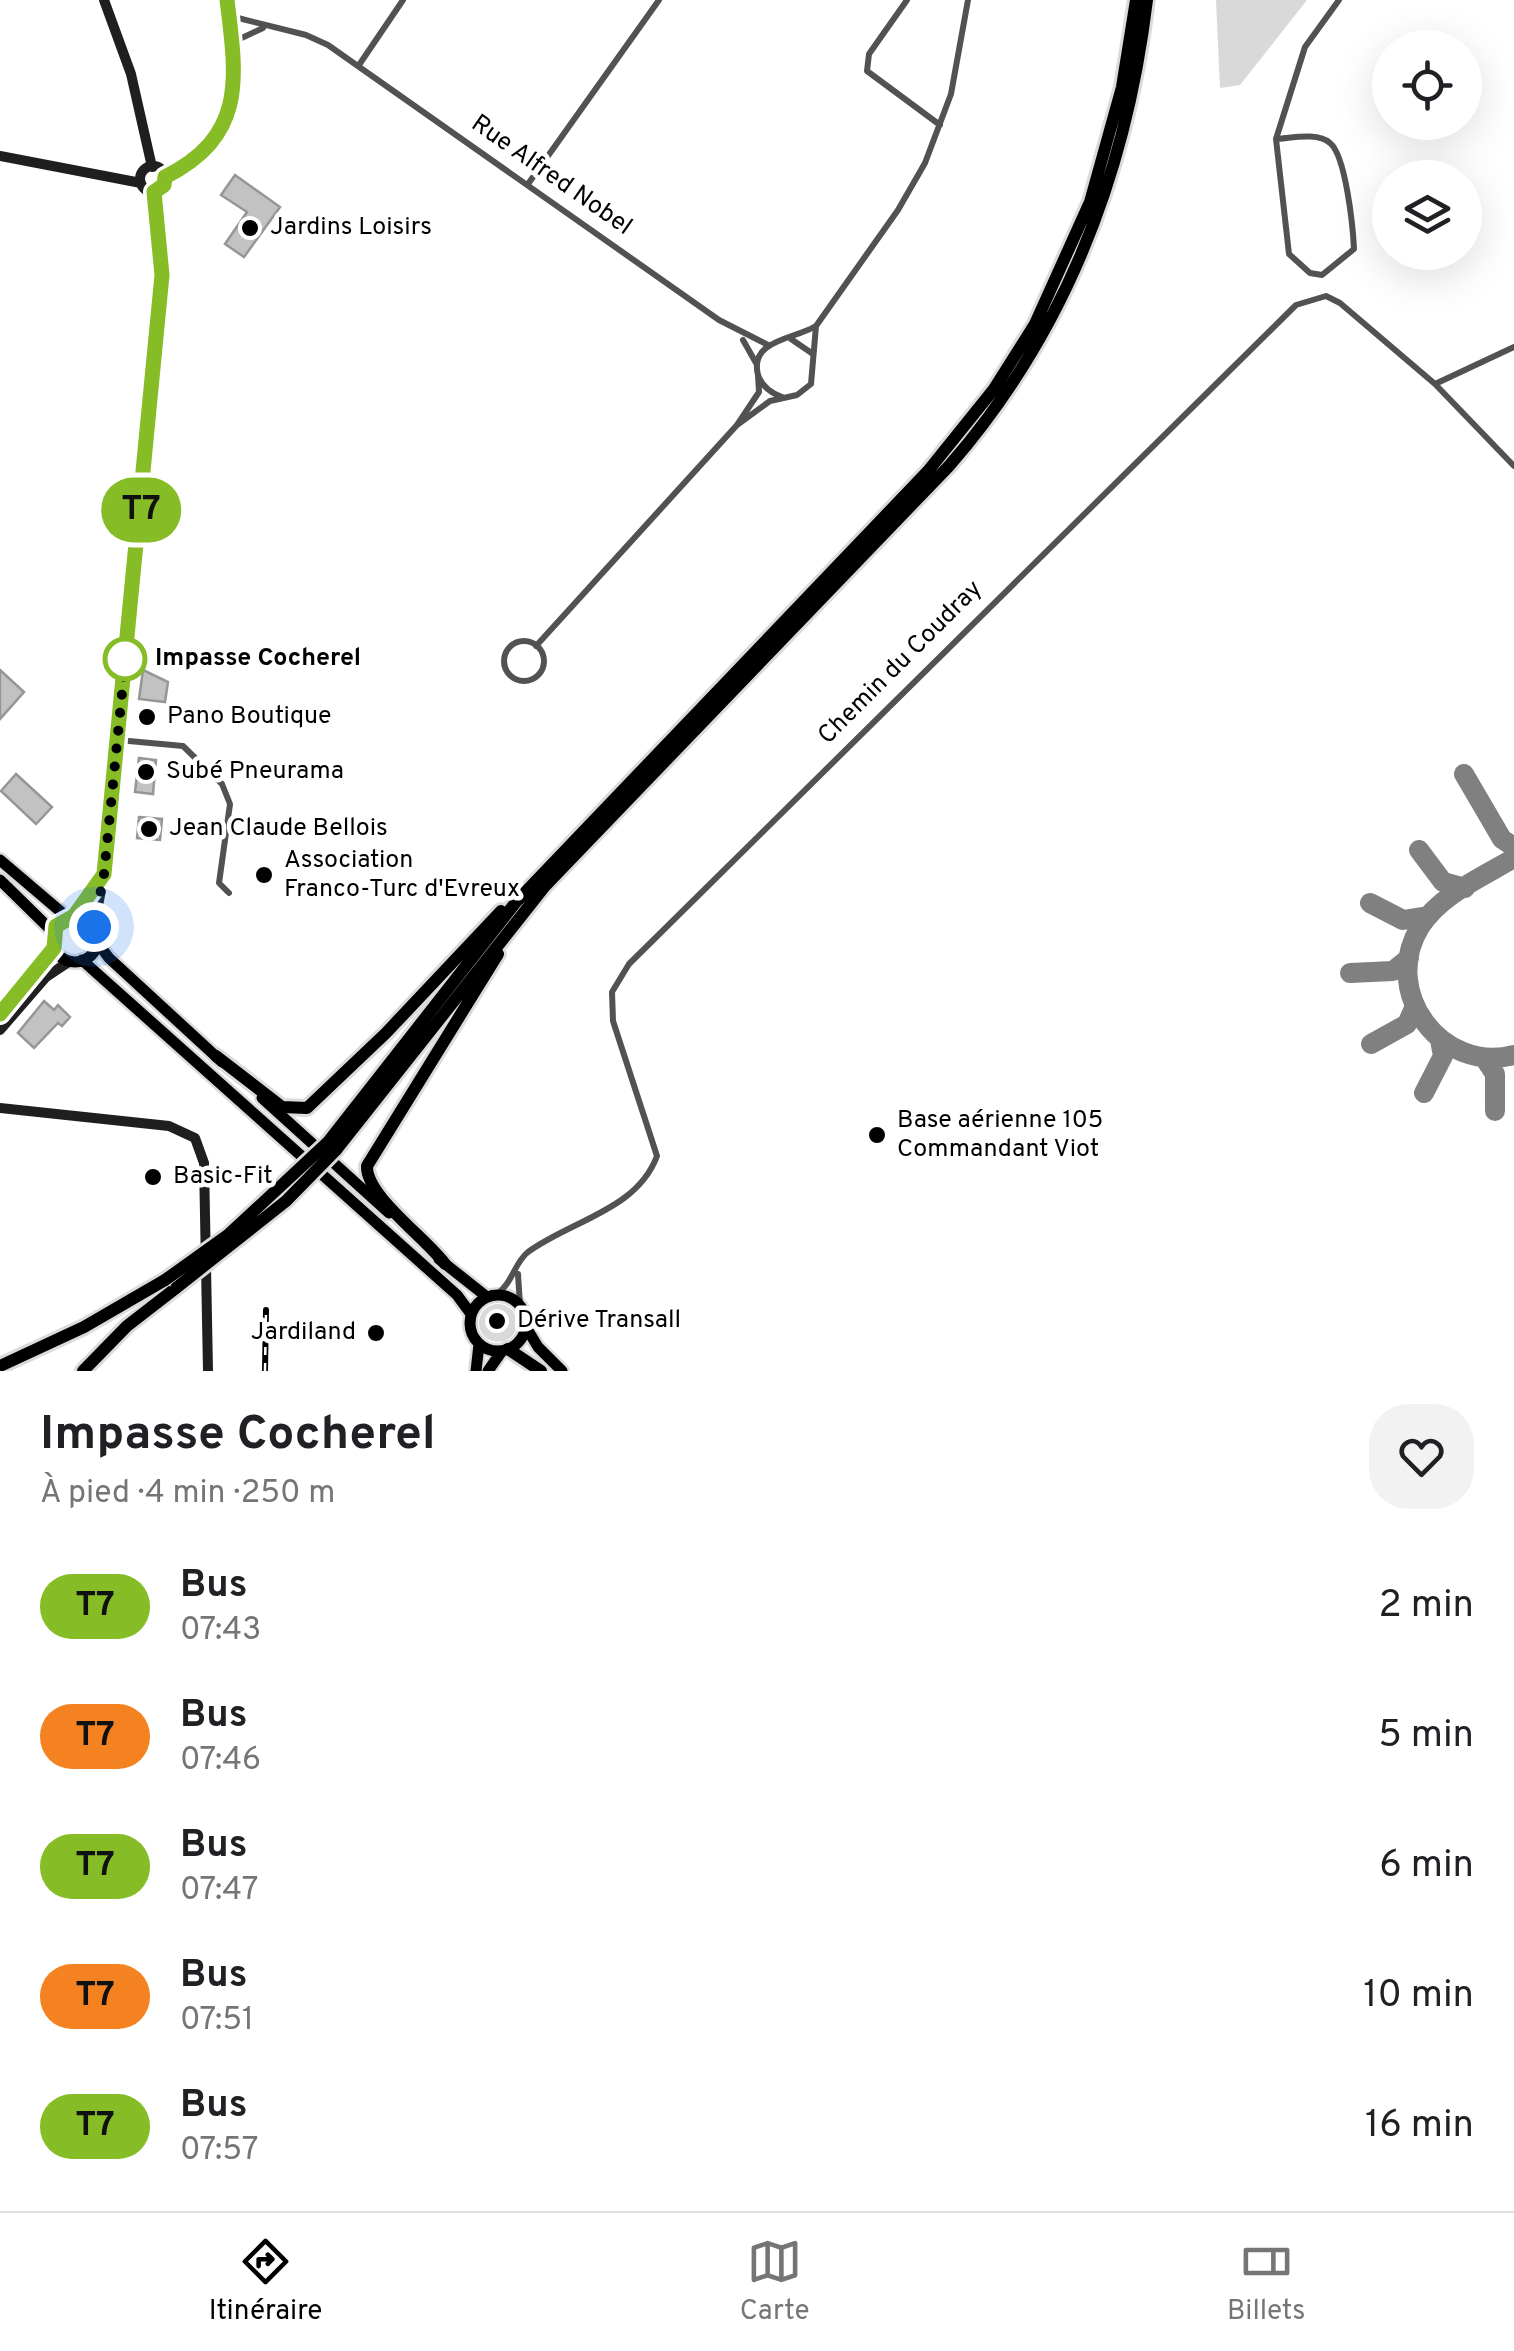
<!DOCTYPE html>
<html lang="fr">
<head>
<meta charset="utf-8">
<style>
	body { margin:0; font-family:Overpass,sans-serif; background:#f2f2f2; color:#202124; height:100vh; display:flex; flex-direction:column; font-size:38px; white-space:nowrap }
	* { box-sizing:border-box; margin:0 }
	p { font-size:32px; color:#757577 }
	.icon { flex:none; width:55px; height:55px; fill:none; stroke:currentColor; stroke-width:2; stroke-linecap:round; stroke-linejoin:round }
	.map { position:relative; height:1371px; overflow:hidden }
	.drawer { display:flex; flex-direction:column; background:#fff; flex:1 }
	.drawer>* { flex:none }
	.badge { padding:0 20px; border-radius:32px; font-size:35px; line-height:65px }
	.fabs { position:absolute; left:1372px; top:30px; display:grid; gap:20px }
	.fabs a { display:grid; place-items:center; width:110px; height:110px; border-radius:50%; background:#fff; box-shadow:0 10px 40px #0002; font-size:50px }
	.you { position:absolute; width:50px; height:50px; margin:-25px; border:8px solid #fff; border-radius:50%; background:#1a73e8; box-shadow:0 0 0 15px #1a73e833 }
	.map>.badge { position:absolute; translate:-50% -50%; box-shadow:0 0 0 5px #fff }
	.round { display:grid; place-items:center; flex:none; width:105px; height:105px; border-radius:40px; background:#f2f2f2 }
	.head { display:flex; align-items:center; justify-content:space-between; height:170px; padding:0 40px }
	h1 { font-size:48px; font-weight:700; line-height:75px }
	ul { padding:0; list-style:none }
	li { display:flex; align-items:center; gap:30px; height:130px; padding:0 40px }
	li div { flex:1 }
	li b { display:block; font-size:38px }
	li em { font-style:normal }
	li .badge { min-width:110px; font-weight:700; text-align:center }
	.menu { display:flex; justify-content:space-around; align-items:center; height:140px; border-top:2px solid #e0e0e0; background:#fff; font-size:28px; color:#757577 }
	.menu a { display:grid; justify-items:center; gap:5px }
	.menu .current { color:#000 }
	.map>svg:first-child { display:block }
</style>
</head>
<body>
<div class="map">
<svg width="1514" height="1371" viewBox="0 0 1514 1371">
	<rect width="100%" height="100%" fill="#fff"/>
	<path fill="#d9d9d9" d="M 1216,0 L 1307,0 L 1240,85 L 1220,88 Z
		M479 1323a19 19 0 1 1 38 0a19 19 0 1 1-38 0Z"/>
	<g fill="none" stroke-linecap="round" stroke-linejoin="round">
		<path stroke="#808080" stroke-width="20" d="M 1464,774 L 1502,839 L 1514,847
			M 1419,850 L 1443,882 L 1465,888
			M 1514,858 C 1482,877 1440,895 1420,927 C 1380,992 1442,1074 1514,1055
			M 1370,903 L 1403,920 L 1428,916
			M 1350,973 L 1393,971 L 1409,958
			M 1371,1044 L 1407,1024 L 1415,1006
			M 1485,1059 L 1495,1074 L 1495,1111
			M 1424,1093 L 1443,1056 L 1440,1040"/>
	</g>
	<path fill="#c2c2c2" stroke="#969696" stroke-width="2.5" d="M 235,175 L 280,207 L 244,257 L 225,244 L 247,212 L 221,195 Z
		M 0,670 L 24,692 L 0,719 Z
		M 143,670 L 168,682 L 165,702 L 139,699 Z
		M 139,758 L 156,760 L 153,794 L 135,792 Z
		M 16,774 L 52,807 L 36,824 L 1,791 Z
		M 139,817 L 162,819 L 160,840 L 137,838 Z
		M 44,1001 L 54,1010 L 58,1005 L 70,1017 L 62,1026 L 58,1023 L 34,1048 L 18,1033 Z"/>
	<g fill="none" stroke-linecap="round" stroke-linejoin="round">
		<defs>
			<path id="primary" d="M 0,860 L 67,917
				M 0,880 L 53,932
				M52 939a23 23 0 1 1 46 0a23 23 0 1 1-46 0Z
				M 97,942 L 109,958 L 222,1062
				M 82,960 L 457,1295 L 471,1314
				M 262,1098 L 389,1213
				M 439,1259 L 487,1297
				M470 1323a28 28 0 1 1 56 0a28 28 0 1 1-56 0Z
				M 526,1327 L 538,1347 L 562,1371
				M 476,1371 L 479,1344
				M 488,1371 L 502,1351"/>
			<path id="highway" d="M 216,1056 L 282,1107 L 307,1108 L 386,1033 L 501,911
				M 328,1142 L 516,902 L 928,471 L 994,389 L 1035,324 L 1090,202 L 1122,87 L 1136,0
				M 336,1150 L 545,886 L 949,466 C 1065,333 1126,174 1147,0
				M 445,1264 C 425,1237 366,1196 367,1166 L 498,954
				M 508,1349 L 541,1371
				M 0,1366 L 84,1327 L 165,1280
				M 83,1371 L 127,1326 L 176,1288"/>
		</defs>
		<use href="#primary" stroke="#dbdbdb" stroke-width="16"/>
		<use href="#highway" stroke="#dbdbdb" stroke-width="18"/>
		<path stroke="#525252" stroke-width="6" d="M 907,0 L 869,54 L 867,71 L 940,125
			M 230,16 L 306,35 L 328,45 L 719,320 L 768,345
			M 231,43 L 263,28
			M 359,65 L 403,0
			M 1276,139 C 1292,138 1318,132 1330,143 C 1346,156 1353,228 1354,249 L 1322,275 L 1310,273 L 1289,254 L 1276,139 L 1305,47 L 1339,0
			M 528,184 L 659,0
			M 791,339 L 813,354
			M 743,340 L 756,363
			M 1435,384 L 1514,466
			M 782,397 C 771,393 762,387 758,375 C 749,340 794,339 814,327
			M 737,425 L 770,401 L 797,395 L 811,384 L 816,326 L 898,210 L 925,163 L 951,94 L 968,0
			M504 661a20 20 0 1 1 40 0a20 20 0 1 1-40 0Z
			M 536,646 L 737,425 L 759,392 L 758,375
			M 118,740 L 183,746 L 222,784 L 230,804 L 219,883 L 229,893
			M 518,1274 L 520,1305
			M 496,1295 C 513,1283 514,1263 528,1252 C 572,1220 637,1210 657,1156 L 613,1021 L 612,992 L 629,964 L 1296,305 L 1326,296 L 1340,303 L 1435,384 L 1514,347"/>
		<path stroke="#1f1f1f" stroke-width="10" d="M 104,0 L 131,74 L 152,167
			M 0,156 L 141,183
			M140 179a13 13 0 1 1 26 0a13 13 0 1 1-26 0Z
			M 165,177 C 246,137 237,79 227,0
			M 74,916 L 99,884
			M 94,927 L 104,874 L 162,275 L 154,192
			M 0,1013 L 54,948
			M 0,1030 L 46,977 L 70,961
			M 0,1108 L 169,1126 L 195,1138 L 204,1163 L 208,1371"/>
		<use href="#primary" stroke="#000" stroke-width="11"/>
		<use href="#highway" stroke="#000" stroke-width="12"/>
		<defs>
			<path id="rail" d="M 265,1371 L 266,1310"/>
		</defs>
		<use href="#rail" stroke="#000" stroke-width="6"/>
		<use href="#rail" stroke="#fff" stroke-width="2.5" stroke-dasharray="8" stroke-linecap="butt"/>
		<defs>
			<path id="highway-bridge" d="M 165,1280 L 228,1235 L 328,1142
				M 176,1288 L 286,1201 L 336,1150"/>
		</defs>
		<use href="#highway-bridge" stroke="#dbdbdb" stroke-width="18" stroke-linecap="butt"/>
		<use href="#highway-bridge" stroke="#000" stroke-width="12"/>
	</g>
	<g fill="none" stroke-linecap="round" stroke-linejoin="round">
		<defs>
			<path id="line" d="M 0,1014 L 54,948 L 56,926 L 74,916 L 104,874 L 162,275 L 154,192 L 164,185 L 165,177 C 246,136 237,80 227,0"/>
		</defs>
		<use href="#line" stroke="#fff" stroke-width="22"/>
		<use href="#line" stroke="#86bc25" stroke-width="15"/>
		<path stroke="#000" stroke-width="10" stroke-dasharray="0 18" d="M 94,927 L 104,874 L 126,653 L 125,659"/>
	</g>
	<g fill="#000" stroke="#fff" stroke-width="4">
		<circle cx="250" cy="228" r="10"/>
		<circle cx="147" cy="717" r="10"/>
		<circle cx="146" cy="772" r="10"/>
		<circle cx="149" cy="829" r="10"/>
		<circle cx="264" cy="875" r="10"/>
		<circle cx="877" cy="1135" r="10"/>
		<circle cx="153" cy="1177" r="10"/>
		<circle cx="497" cy="1321" r="10"/>
		<circle cx="376" cy="1333" r="10"/>
	</g>
	<circle fill="#fff" stroke="#86bc25" stroke-width="5" cx="125" cy="659" r="20"/>
	<g text-anchor="middle" dominant-baseline="central" stroke-width="9" stroke-linejoin="round" paint-order="stroke">
		<g font-size="25" fill="#000" stroke="#fff">
			<text transform="translate(551 176) rotate(35)">Rue Alfred Nobel</text>
			<text transform="translate(901 663) rotate(-45)">Chemin du Coudray</text>
		</g>
		<g font-size="25" fill="#000" stroke="#fff" text-anchor="start">
			<text x="270" y="228">Jardins Loisirs</text>
			<text x="167" y="717">Pano Boutique</text>
			<text x="166" y="772">Subé Pneurama</text>
			<text x="169" y="829">Jean Claude Bellois</text>
			<text x="284" y="861">Association<tspan x="284" dy="29">Franco-Turc d'Evreux</tspan></text>
			<text x="897" y="1121">Base aérienne 105<tspan x="897" dy="29">Commandant Viot</tspan></text>
			<text x="173" y="1177">Basic-Fit</text>
			<text x="517" y="1321">Dérive Transall</text>
			<text x="356" y="1333" text-anchor="end">Jardiland</text>
		</g>
		<g font-size="25" font-weight="bold" fill="#000" stroke="#fff" text-anchor="start">
			<text x="155" y="659">Impasse Cocherel</text>
		</g>
	</g>
</svg>
<div class="fabs">
<a><svg class="icon" aria-label="locate" viewBox="0 0 24 24"><circle cx="12" cy="12" r="6"/><path d="M12 2v4M12 18v4M2 12h4M18 12h4"/></svg></a>
<a><svg class="icon" aria-label="layers" viewBox="0 0 24 24"><path d="M12 4l9 5-9 5-9-5zM3 14l9 5 9-5"/></svg></a>
</div>
<div class="you" style="left:94px;top:927px"></div>
<b class="badge" style="left:141px;top:510px;background:#86bc25;color:#111">T7</b>
</div>
<section class="drawer">
<div class="head"><div><h1>Impasse Cocherel</h1><p>À pied · 4 min · 250 m</p></div><a class="round"><svg class="icon" aria-label="heart" viewBox="0 0 24 24"><path d="M12 20l-8-8c-3-5 5-10 8-4 3-6 11-1 8 4z"/></svg></a></div>
<ul>
<li><span class="badge" style="background:#86bc25;color:#111">T7</span><div><b>Bus</b><p>07:43</p></div><em>2 min</em></li>
<li><span class="badge" style="background:#f58220;color:#111">T7</span><div><b>Bus</b><p>07:46</p></div><em>5 min</em></li>
<li><span class="badge" style="background:#86bc25;color:#111">T7</span><div><b>Bus</b><p>07:47</p></div><em>6 min</em></li>
<li><span class="badge" style="background:#f58220;color:#111">T7</span><div><b>Bus</b><p>07:51</p></div><em>10 min</em></li>
<li><span class="badge" style="background:#86bc25;color:#111">T7</span><div><b>Bus</b><p>07:57</p></div><em>16 min</em></li>
</ul>
</section>
<nav class="menu">
<a class="current"><svg class="icon" aria-label="directions" viewBox="0 0 24 24"><path d="M12 3l9 9-9 9-9-9zM9 14v-3h6M13 9l2 2-2 2"/></svg>Itinéraire</a>
<a><svg class="icon" aria-label="map" viewBox="0 0 24 24"><path d="M3 6l6-2 6 2 6-2v14l-6 2-6-2-6 2zM9 4v14M15 6v14"/></svg>Carte</a>
<a><svg class="icon" aria-label="tickets" viewBox="0 0 24 24"><path d="M3 7h18v10H3zM15 7v10"/></svg>Billets</a>
</nav>
</body>
</html>
